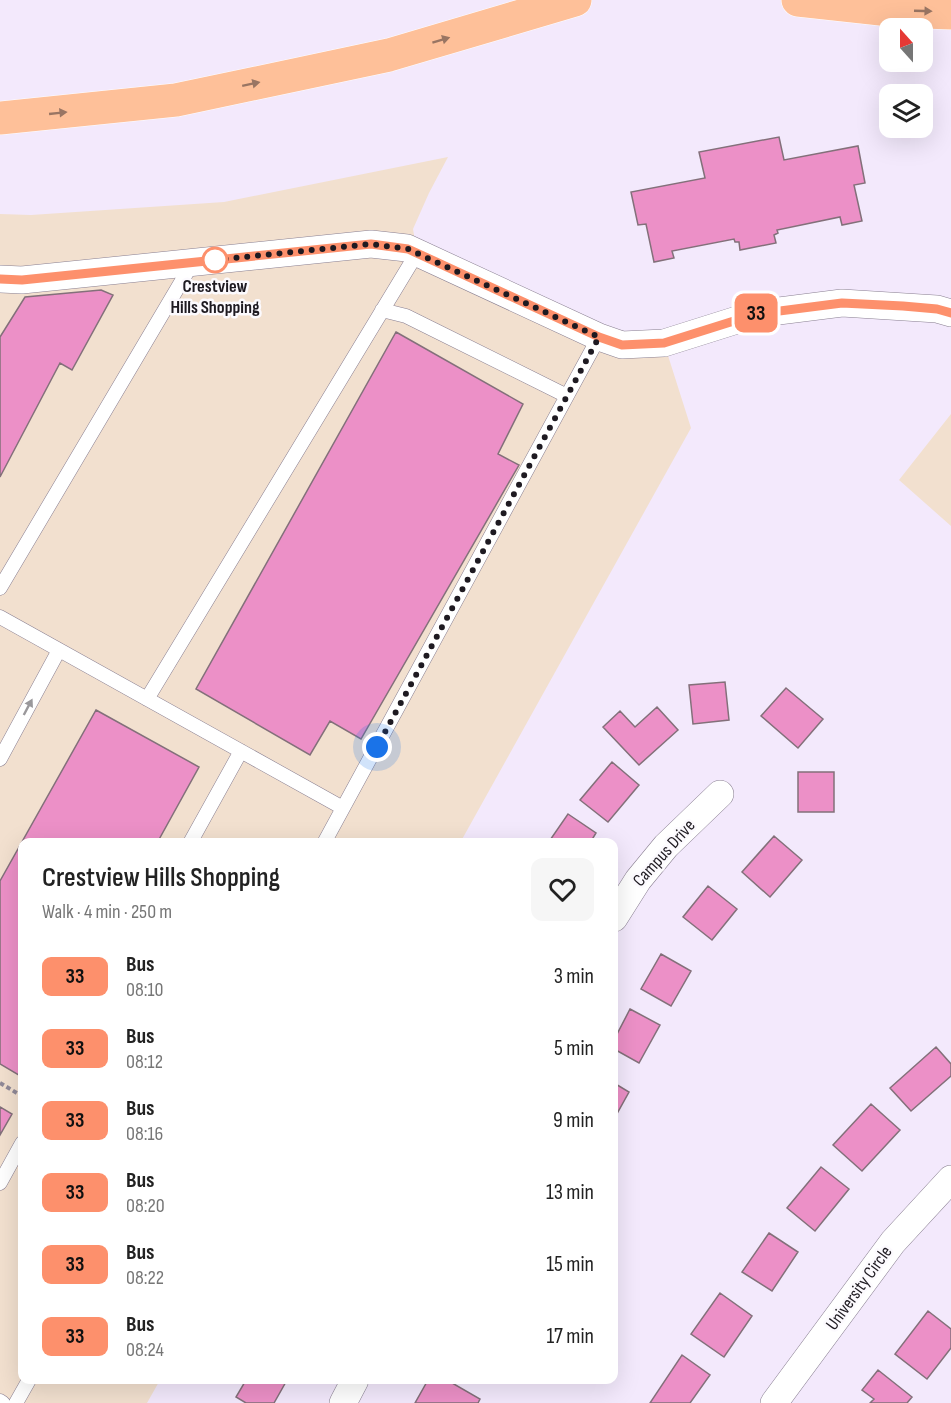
<!DOCTYPE html>
<html lang="en">
<head>
<meta charset="utf-8">
<style>
	body { margin:0; font-family:"Sofia Sans Condensed",sans-serif; background:#f6f6f6; color:#222; height:100vh; display:flex; flex-direction:column; font-size:22px; white-space:nowrap }
	* { box-sizing:border-box; margin:0 }
	p { font-size:20px; color:#767676 }
	.icon { flex:none; width:33px; height:33px; fill:none; stroke:currentColor; stroke-width:2; stroke-linecap:round; stroke-linejoin:round }
	.map { position:relative; flex:1; overflow:hidden }
	.details { position:absolute; left:18px; top:838px; width:600px; height:546px; display:flex; flex-direction:column; background:#fff; border-radius:12px; box-shadow:0 6px 24px #0002 }
	.details>* { flex:none }
	.badge { padding:0 12px; border-radius:9px; font-size:21px; line-height:39px }
	.needle { width:39px; rotate:339deg }
	.controls { position:absolute; left:879px; top:18px; display:grid; gap:12px }
	.controls a { display:grid; place-items:center; width:54px; height:54px; border-radius:12px; background:#fff; box-shadow:0 6px 24px #0002; font-size:30px }
	.you { position:absolute; width:30px; height:30px; margin:-15px; border:4px solid #fff; border-radius:50%; background:#1a73e8; box-shadow:0 0 0 9px #1a73e833 }
	.map>.badge { position:absolute; translate:-50% -50%; box-shadow:0 0 0 3px #fff }
	.round { display:grid; place-items:center; flex:none; width:63px; height:63px; border-radius:12px; background:#f6f6f6 }
	.head { display:flex; align-items:center; justify-content:space-between; height:102px; padding:0 24px }
	h1 { font-size:28px; font-weight:600; line-height:45px }
	ul { padding:0; list-style:none }
	li { display:flex; align-items:center; gap:18px; height:72px; padding:0 24px }
	li div { flex:1 }
	li b { display:block; font-size:22px }
	li em { font-style:normal }
	li .badge { min-width:66px; font-weight:700; text-align:center }
	.map>svg:first-child { display:block }
</style>
</head>
<body>
<div class="map">
<svg width="951" height="1403" viewBox="0 0 951 1403">
	<rect width="100%" height="100%" fill="#f3e9fc"/>
	<path fill="#f2e0cf" d="M 448,157 L 429,193 L 413,229 L 417,253 L 599,337 L 664,343 L 691,428 L 460,843 L 22,843 L 22,1380 L 160,1380 L 147,1403 L 0,1403 L 0,214 L 31,215 L 224,202 Z
		M 951,414 L 951,526 L 899,480 Z"/>
	<path fill="#ec90c7" stroke="#83707a" stroke-width="1.5" d="M 779,137 L 784,160 L 858,146 L 865,183 L 854,185 L 862,221 L 842,225 L 840,217 L 777,230 L 778,233 L 774,235 L 776,243 L 740,250 L 739,242 L 735,242 L 734,239 L 672,251 L 674,258 L 654,262 L 646,224 L 638,225 L 631,192 L 705,178 L 699,152 Z
		M 101,290 L 113,295 L 72,370 L 60,363 L 0,477 L 0,337 L 25,297 Z
		M 396,332 L 523,404 L 498,454 L 519,465 L 361,739 L 330,721 L 310,755 L 196,689 Z
		M 725,682 L 729,720 L 693,724 L 689,685 Z
		M 786,688 L 823,719 L 798,748 L 761,716 Z
		M 657,707 L 678,730 L 639,765 L 603,727 L 620,711 L 635,727 Z
		M 96,710 L 199,767 L 157,843 L 22,843 L 22,1077 L 0,1064 L 0,881 Z
		M 612,762 L 639,785 L 608,822 L 580,800 Z
		M 798,772 L 834,772 L 834,812 L 798,812 Z
		M 568,814 L 596,833 L 590,843 L 548,843 Z
		M 774,836 L 802,860 L 770,897 L 742,872 Z
		M 708,886 L 737,909 L 712,940 L 683,917 Z
		M 661,954 L 691,971 L 671,1006 L 641,989 Z
		M 630,1009 L 660,1025 L 639,1063 L 614,1049 L 614,1040 Z
		M 936,1047 L 951,1064 L 951,1076 L 911,1111 L 890,1088 Z
		M 614,1083 L 629,1092 L 614,1119 Z
		M 871,1104 L 900,1130 L 862,1171 L 833,1145 Z
		M 0,1107 L 12,1114 L 0,1135 Z
		M 821,1167 L 849,1189 L 815,1231 L 787,1208 Z
		M 769,1233 L 798,1252 L 772,1291 L 742,1272 Z
		M 720,1293 L 752,1316 L 724,1357 L 691,1334 Z
		M 928,1311 L 951,1329 L 951,1348 L 927,1379 L 895,1354 Z
		M 682,1355 L 710,1375 L 690,1403 L 650,1403 Z
		M 878,1370 L 912,1397 L 907,1403 L 870,1403 L 874,1399 L 862,1390 Z
		M 246,1380 L 287,1380 L 274,1403 L 246,1403 L 236,1397 Z
		M 428,1380 L 447,1380 L 480,1399 L 478,1403 L 415,1403 Z"/>
	<g fill="none" stroke-linecap="round" stroke-linejoin="round">
		<defs>
			<path id="service" d="M 382,310 L 406,316 L 567,396
				M 0,588 L 193,262
				M 0,617 L 343,808
				M 147,699 L 417,253
				M 0,759 L 59,650
				M 190,843 L 241,751
				M 324,843 L 599,337
				M 0,1183 L 22,1143
				M 0,1401 L 3,1403
				M 16,1403 L 29,1380"/>
			<path id="minor" d="M 0,279 L 22,280 L 371,244 L 407,248 L 599,337 L 622,345 L 664,343 L 756,314 L 842,303 L 937,309 L 951,313
				M 614,918 L 638,880 L 666,846 L 720,794
				M 343,1403 L 355,1380
				M 774,1403 L 893,1242 L 951,1179"/>
			<path id="motorway" d="M 798,0 L 899,11 L 951,13
				M 0,118 L 176,100 L 389,55 L 575,0"/>
		</defs>
		<use href="#service" stroke="#897f91" stroke-width="15"/>
		<use href="#minor" stroke="#897f91" stroke-width="28"/>
		<use href="#motorway" stroke="#fff" stroke-width="34"/>
		<path stroke="#908997" stroke-width="4" stroke-dasharray="4.5 3" stroke-linecap="butt" d="M 0,1083 L 22,1096"/>
		<use href="#service" stroke="#fff" stroke-width="14"/>
		<use href="#minor" stroke="#fff" stroke-width="27"/>
		<use href="#motorway" stroke="#fec099" stroke-width="33"/>
	</g>
	<defs><path id="oneway-solid" d="M-6-.8H1V-3.2L6.5 0L1 3.2V.8H-6Z" transform="scale(1.5)"/></defs>
	<g fill="#997563">
		<use href="#oneway-solid" transform="translate(923 11) rotate(2)"/>
		<use href="#oneway-solid" transform="translate(441 40) rotate(-17)"/>
		<use href="#oneway-solid" transform="translate(251 84) rotate(-12)"/>
		<use href="#oneway-solid" transform="translate(58 113) rotate(-6)"/>
	</g>
	<use fill="#9a989b" href="#oneway-solid" transform="translate(28 707) rotate(-62)"/>
	<g fill="none" stroke-linecap="round" stroke-linejoin="round">
		<defs>
			<path id="line" d="M 0,279 L 22,280 L 371,244 L 408,249 L 599,337 L 622,345 L 664,343 L 756,314 L 842,303 L 903,306 L 937,309 L 951,313"/>
		</defs>
		<use href="#line" stroke="#fff" stroke-width="14"/>
		<use href="#line" stroke="#fd906c" stroke-width="9"/>
		<path stroke="#1e1a21" stroke-width="6" stroke-dasharray="0 10.8" d="M 215,260 L 371,244 L 408,249 L 599,337 L 377,747"/>
	</g>
	<circle fill="#fff" stroke="#fd906c" stroke-width="3" cx="215" cy="260" r="12"/>
	<g text-anchor="middle" dominant-baseline="central" stroke-width="5" stroke-linejoin="round" paint-order="stroke">
		<g font-size="18" font-weight="bold" fill="#1e1a21" stroke="#fcfafe">
			<text x="215" y="286">Crestview<tspan x="215" dy="21">Hills Shopping</tspan></text>
		</g>
		<g font-size="18" fill="#1e1a21" stroke="#fcfafe">
			<text transform="translate(664 853) rotate(-48)">Campus Drive</text>
			<text transform="translate(859 1288) rotate(-54)">University Circle</text>
		</g>
	</g>
</svg>
<div class="controls">
<a><svg class="needle" viewBox="-14 -14 28 28"><path d="M0-13l5 13h-10z" fill="#e53935"/><path d="M0 13l5-13h-10z" fill="#767676"/></svg></a>
<a><svg class="icon" aria-label="layers" viewBox="0 0 24 24"><path d="M12 4l9 5-9 5-9-5zM3 14l9 5 9-5"/></svg></a>
</div>
<div class="you" style="left:377px;top:747px"></div>
<b class="badge" style="left:756px;top:313px;background:#fd906c;color:#111">33</b>
<section class="details">
<div class="head"><div><h1>Crestview Hills Shopping</h1><p>Walk · 4 min · 250 m</p></div><a class="round"><svg class="icon" aria-label="heart" viewBox="0 0 24 24"><path d="M12 20l-8-8c-3-5 5-10 8-4 3-6 11-1 8 4z"/></svg></a></div>
<ul>
<li><span class="badge" style="background:#fd906c;color:#111">33</span><div><b>Bus</b><p>08:10</p></div><em>3 min</em></li>
<li><span class="badge" style="background:#fd906c;color:#111">33</span><div><b>Bus</b><p>08:12</p></div><em>5 min</em></li>
<li><span class="badge" style="background:#fd906c;color:#111">33</span><div><b>Bus</b><p>08:16</p></div><em>9 min</em></li>
<li><span class="badge" style="background:#fd906c;color:#111">33</span><div><b>Bus</b><p>08:20</p></div><em>13 min</em></li>
<li><span class="badge" style="background:#fd906c;color:#111">33</span><div><b>Bus</b><p>08:22</p></div><em>15 min</em></li>
<li><span class="badge" style="background:#fd906c;color:#111">33</span><div><b>Bus</b><p>08:24</p></div><em>17 min</em></li>
</ul>
</section>
</div>
</body>
</html>
